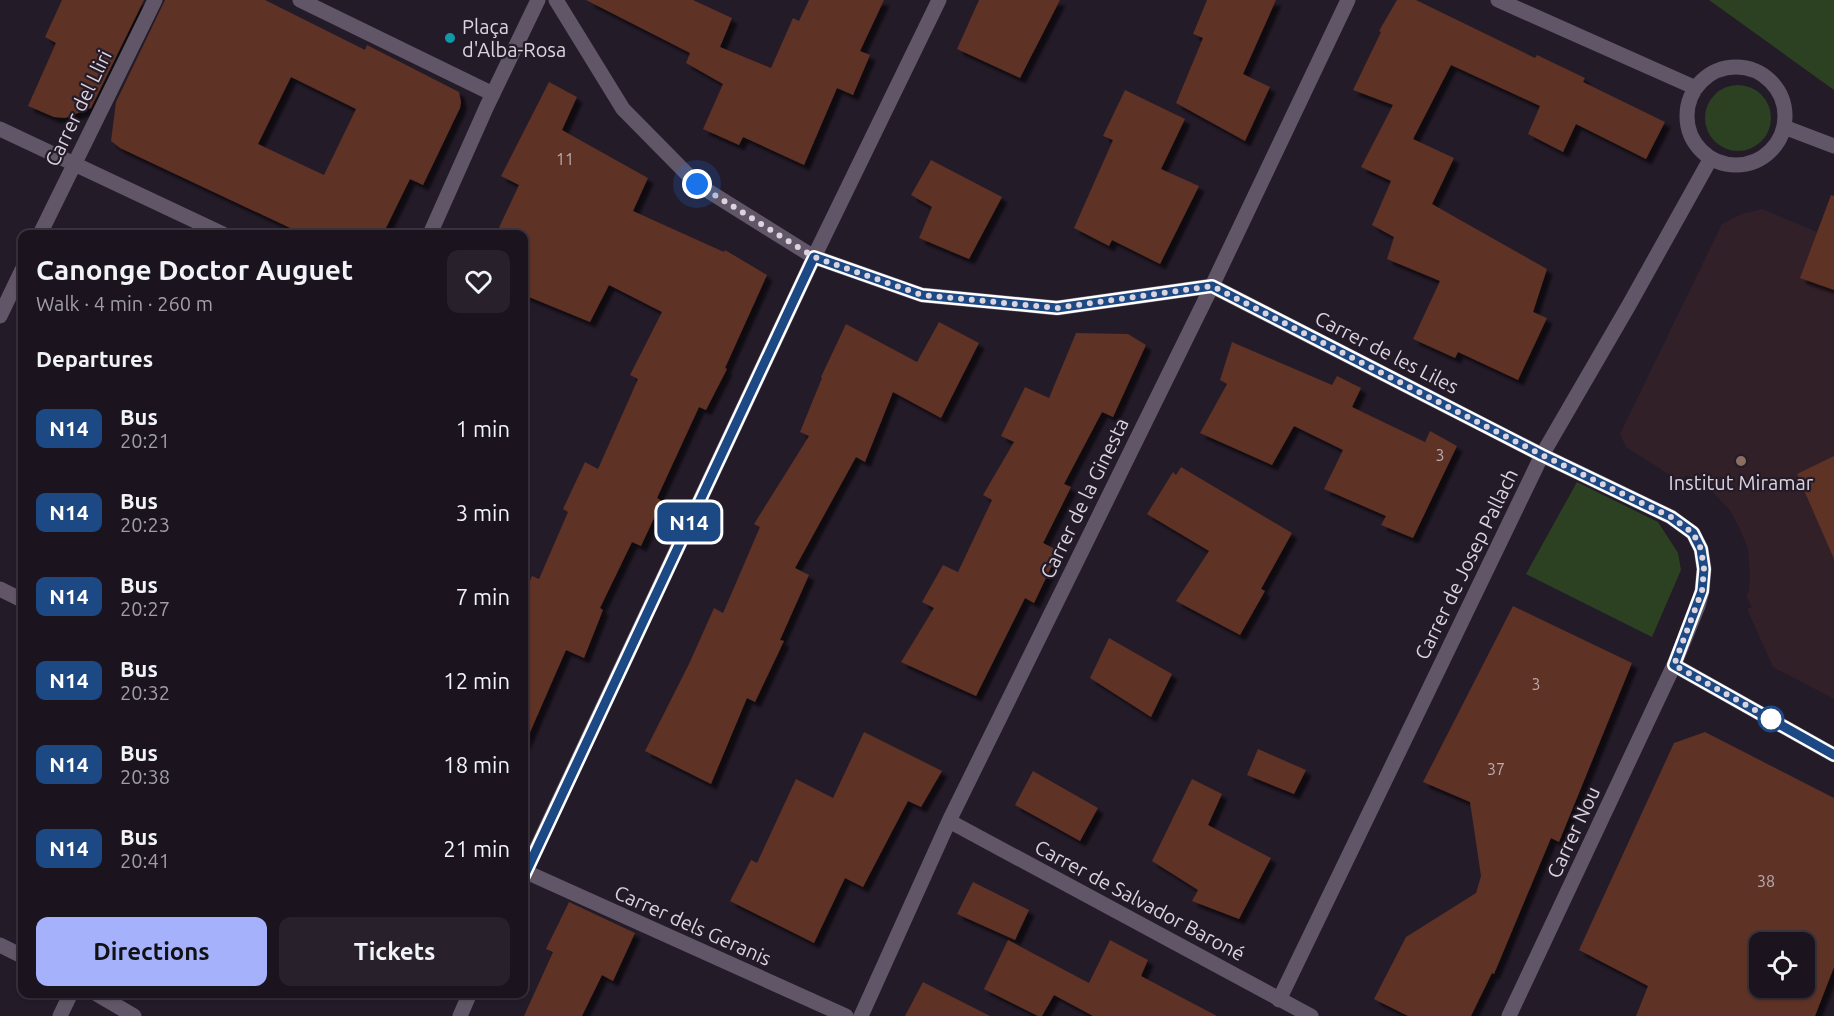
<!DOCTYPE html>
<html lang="en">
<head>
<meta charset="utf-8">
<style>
	body { margin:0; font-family:Ubuntu,sans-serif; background:#28212c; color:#f1f3f6; height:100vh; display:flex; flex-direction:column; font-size:22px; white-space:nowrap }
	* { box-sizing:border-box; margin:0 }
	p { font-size:20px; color:#a09ea4 }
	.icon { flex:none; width:33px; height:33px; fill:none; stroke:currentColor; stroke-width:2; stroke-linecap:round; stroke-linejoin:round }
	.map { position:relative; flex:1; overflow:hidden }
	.panel { position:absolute; left:18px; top:230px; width:510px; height:768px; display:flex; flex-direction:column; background:#1b141f; border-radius:12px; box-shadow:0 2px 4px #0004,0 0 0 2px #39333d }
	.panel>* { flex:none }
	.badge { padding:0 12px; border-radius:9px; font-size:21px; line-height:39px }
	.fabs { position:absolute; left:1749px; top:932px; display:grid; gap:12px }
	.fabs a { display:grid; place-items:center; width:66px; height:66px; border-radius:12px; background:#1b141f; box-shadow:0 2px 4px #0004,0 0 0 2px #39333d; font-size:30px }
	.you { position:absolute; width:30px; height:30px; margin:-15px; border:4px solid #fff; border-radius:50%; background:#1a73e8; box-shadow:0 0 0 9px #1a73e833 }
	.map>.badge { position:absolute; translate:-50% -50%; box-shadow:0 0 0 3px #fff }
	h2 { padding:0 18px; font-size:22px; line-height:54px }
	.round { display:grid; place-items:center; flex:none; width:63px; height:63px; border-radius:12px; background:#28212c }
	.overview { display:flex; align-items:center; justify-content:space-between; height:102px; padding:0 18px }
	h1 { font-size:28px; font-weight:700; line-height:45px }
	.primary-button { display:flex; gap:12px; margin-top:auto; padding:12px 18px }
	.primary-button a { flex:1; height:69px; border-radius:12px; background:#a6b1fc; color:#111; font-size:24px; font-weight:700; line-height:69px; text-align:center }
	.primary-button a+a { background:#28212c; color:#f1f3f6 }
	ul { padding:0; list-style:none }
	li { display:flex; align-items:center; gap:18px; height:84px; padding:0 18px }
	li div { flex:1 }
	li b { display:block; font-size:22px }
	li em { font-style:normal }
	li .badge { min-width:66px; font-weight:700; text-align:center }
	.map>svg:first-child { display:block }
</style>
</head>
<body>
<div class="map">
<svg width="1834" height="1016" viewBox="0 0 1834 1016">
	<defs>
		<filter id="shadow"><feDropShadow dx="5.5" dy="5.5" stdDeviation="1.5" flood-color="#0009"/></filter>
	</defs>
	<rect width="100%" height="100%" fill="#241b29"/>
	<path fill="#322028" d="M 1762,209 L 1817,232 L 1821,224 L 1834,229 L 1834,699 L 1773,667 L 1747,609 L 1752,607 L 1746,595 L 1749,591 L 1750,575 L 1748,549 L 1740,529 L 1729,509 L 1712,491 L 1696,481 L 1686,475 L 1681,482 L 1626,447 L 1620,434 L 1722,224 L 1742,214 Z"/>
	<path fill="#2b4121" d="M 1709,0 L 1834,0 L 1834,90 Z
		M1705 118a33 33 0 1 1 66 0a33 33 0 1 1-66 0Z
		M 1577,482 L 1658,522 L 1678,553 L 1681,570 L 1652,637 L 1526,574 Z"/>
	<path fill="#5e3025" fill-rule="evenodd" filter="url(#shadow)" d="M 62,0 L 144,0 L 91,108 L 65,118 L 54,117 L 28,106 L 56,43 L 45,37 Z
		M 165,0 L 265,0 L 365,50 L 367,45 L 459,92 L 461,102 L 460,108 L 423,185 L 410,179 L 383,234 L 303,234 L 120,148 L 111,141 L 116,102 ZM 291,77 L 356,109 L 324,175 L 258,144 Z
		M 586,0 L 693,0 L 732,18 L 720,47 L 771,68 L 793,18 L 799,21 L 809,0 L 884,0 L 860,51 L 870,55 L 853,95 L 837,88 L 804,165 L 743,137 L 739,145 L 703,129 L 723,84 L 686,63 L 690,53 Z
		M 979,0 L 1060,0 L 1020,78 L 957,49 Z
		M 1207,0 L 1276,0 L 1243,74 L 1270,87 L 1245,141 L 1176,103 L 1203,38 L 1193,34 Z
		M 1397,0 L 1416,0 L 1535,58 L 1537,55 L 1585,78 L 1583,82 L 1665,122 L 1646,159 L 1576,124 L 1563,152 L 1528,134 L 1540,106 L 1451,65 L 1413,139 L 1454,158 L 1432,204 L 1547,269 L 1533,312 L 1547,318 L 1518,380 L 1458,352 L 1455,358 L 1413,339 L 1440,281 L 1387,259 L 1394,237 L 1372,225 L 1391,181 L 1361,167 L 1393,105 L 1353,90 L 1381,32 L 1379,31 Z
		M 549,82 L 577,97 L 562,130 L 648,178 L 633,211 L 724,252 L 725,250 L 767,275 L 725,368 L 727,369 L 706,410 L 699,407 L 657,498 L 662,501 L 641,546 L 632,542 L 600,608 L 603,610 L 584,658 L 566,650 L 524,746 L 524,595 L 532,576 L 539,579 L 568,512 L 563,509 L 585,462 L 598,469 L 638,379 L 630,375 L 662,312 L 609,285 L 590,322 L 524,295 L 524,234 L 496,234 L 519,185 L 501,176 Z
		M 1125,90 L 1185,119 L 1161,169 L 1199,186 L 1160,264 L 1112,240 L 1109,246 L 1074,228 L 1113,140 L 1103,136 Z
		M 931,160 L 1002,197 L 969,259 L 919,238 L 932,207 L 911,195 Z
		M 1831,195 L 1834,196 L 1834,290 L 1800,278 Z
		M 939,322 L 979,343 L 941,418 L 893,392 L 865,462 L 856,457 L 795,568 L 809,575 L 780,640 L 784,641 L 755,702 L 747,698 L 711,784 L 645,751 L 689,664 L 714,608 L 723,613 L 760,527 L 754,524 L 809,436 L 800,432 L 822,378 L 821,377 L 846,324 L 917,362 Z
		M 1076,333 L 1128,334 L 1146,345 L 1113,417 L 1102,412 L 1064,484 L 1071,487 L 1043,543 L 1059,551 L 1034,603 L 1025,598 L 976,696 L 901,662 L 934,608 L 922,602 L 943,565 L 958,572 L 992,500 L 983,495 L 1014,442 L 1001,436 L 1025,387 L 1049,398 Z
		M 1232,342 L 1332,385 L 1337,376 L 1361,388 L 1352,407 L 1425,442 L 1430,431 L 1457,446 L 1413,538 L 1381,525 L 1386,516 L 1324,489 L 1343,450 L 1294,426 L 1272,465 L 1200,433 L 1227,384 L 1220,380 Z
		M 1834,456 L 1834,559 L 1797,474 Z
		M 1181,467 L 1292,533 L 1261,589 L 1265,591 L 1240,635 L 1176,601 L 1209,551 L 1147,514 L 1173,472 L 1176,475 Z
		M 1513,606 L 1632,663 L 1559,842 L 1551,838 L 1494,974 L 1492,973 L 1471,1016 L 1408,1016 L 1374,999 L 1406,937 L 1476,893 L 1481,876 L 1470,802 L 1423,782 Z
		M 1109,638 L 1172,674 L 1151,717 L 1090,678 Z
		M 864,732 L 942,771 L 921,807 L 908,801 L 863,887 L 845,878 L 814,943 L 730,901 L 751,860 L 757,863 L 796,779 L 833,798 Z
		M 1705,732 L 1834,798 L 1834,967 L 1815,1016 L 1636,1016 L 1648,986 L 1579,950 L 1674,743 ZM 1760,942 L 1804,942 L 1804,987 L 1760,987 Z
		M 1258,749 L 1306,770 L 1294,794 L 1247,775 Z
		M 1033,771 L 1098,808 L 1080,841 L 1015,805 Z
		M 1192,779 L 1222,794 L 1208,825 L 1271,858 L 1239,919 L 1192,901 L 1198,890 L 1152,861 Z
		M 973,882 L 1029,910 L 1015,940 L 957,914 Z
		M 569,902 L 635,933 L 613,981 L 602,975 L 582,1016 L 524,1016 L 553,952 L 546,949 Z
		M 1008,940 L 1089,983 L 1110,940 L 1148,960 L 1141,976 L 1217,1016 L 1093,1016 L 1054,995 L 1042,1016 L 1038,1016 L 984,989 Z
		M 923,982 L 990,1016 L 905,1016 Z"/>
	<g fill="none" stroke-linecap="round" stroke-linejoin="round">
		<path stroke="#615667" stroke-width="15" d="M 300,0 L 493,94
			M 556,0 L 623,109 L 697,184 L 814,257 L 922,295 L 1057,308 L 1212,286 L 1542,455 L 1671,517 L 1693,533 L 1701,549 L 1704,569 L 1702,591 L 1698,606 L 1674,665 L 1509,1016
			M 1498,0 L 1696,88
			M1687 116a49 49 0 1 1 98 0a49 49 0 1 1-98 0Z
			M 1784,127 L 1834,146
			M 0,129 L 223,234
			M 40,234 L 155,0
			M 430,234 L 487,106 L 538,0
			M 0,316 L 22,270
			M 0,589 L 22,600
			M 1674,665 L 1834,755
			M 949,821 L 1311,1016
			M 524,871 L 846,1016
			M 524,875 L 814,257 L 939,0
			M 0,945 L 22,956
			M 95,993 L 134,1016
			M 1279,1000 L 1542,455 L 1629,305 L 1711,158
			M 60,1016 L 71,993
			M 460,1016 L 470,993
			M 861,1016 L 949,821 L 1212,286 L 1348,0"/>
	</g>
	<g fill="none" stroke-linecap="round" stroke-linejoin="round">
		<defs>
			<path id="line" d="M 524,876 L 814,257 L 922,295 L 1057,308 L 1212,286 L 1542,455 L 1671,517 L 1693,533 L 1701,549 L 1704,569 L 1702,591 L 1674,665 L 1834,755"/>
		</defs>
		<use href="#line" stroke="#fff" stroke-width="14"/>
		<use href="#line" stroke="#1c4883" stroke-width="9"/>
		<path stroke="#dbd4de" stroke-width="6" stroke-dasharray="0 10.8" d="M 697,184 L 814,257 L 922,295 L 1057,308 L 1212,286 L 1542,455 L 1671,517 L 1693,533 L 1701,549 L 1704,569 L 1702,591 L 1674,665 L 1771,719"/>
	</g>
	<circle fill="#0f9aa8" stroke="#241b29" stroke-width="2" cx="450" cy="38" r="6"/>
	<circle fill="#8d6e63" stroke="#241b29" stroke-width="2" cx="1741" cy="461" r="6"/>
	<circle fill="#fff" stroke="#1c4883" stroke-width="3" cx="1771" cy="719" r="12"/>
	<g text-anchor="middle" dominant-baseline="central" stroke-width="4.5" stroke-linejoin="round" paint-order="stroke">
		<g font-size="16" fill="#bcabb0">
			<text x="565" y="159">11</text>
			<text x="1440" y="455">3</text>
			<text x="1536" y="684">3</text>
			<text x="1496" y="769">37</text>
			<text x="1766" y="881">38</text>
		</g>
		<g font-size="20" fill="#dbd4de" stroke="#241b29" text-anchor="start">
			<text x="462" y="26">Plaça<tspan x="462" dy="23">d'Alba-Rosa</tspan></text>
			<text x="1741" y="482" text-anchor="middle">Institut Miramar</text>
		</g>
		<g font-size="20" fill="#dbd4de" stroke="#241b29">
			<text transform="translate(78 108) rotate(-64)">Carrer del Lliri</text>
			<text transform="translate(1387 352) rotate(27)">Carrer de les Liles</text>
			<text transform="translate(1084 498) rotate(-64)">Carrer de la Ginesta</text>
			<text transform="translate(1466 564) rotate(-64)">Carrer de Josep Pallach</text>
			<text transform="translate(1573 832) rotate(-65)">Carrer Nou</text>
			<text transform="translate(1140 900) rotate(28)">Carrer de Salvador Baroné</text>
			<text transform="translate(693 925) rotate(24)">Carrer dels Geranis</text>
		</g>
	</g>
</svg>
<div class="fabs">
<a><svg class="icon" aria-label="locate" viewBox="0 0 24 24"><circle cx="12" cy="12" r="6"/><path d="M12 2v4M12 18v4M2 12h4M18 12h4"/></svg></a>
</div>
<div class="you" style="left:697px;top:184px"></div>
<b class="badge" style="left:689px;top:522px;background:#1c4883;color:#fff">N14</b>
<section class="panel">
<div class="overview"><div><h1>Canonge Doctor Auguet</h1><p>Walk · 4 min · 260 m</p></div><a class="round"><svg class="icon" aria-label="heart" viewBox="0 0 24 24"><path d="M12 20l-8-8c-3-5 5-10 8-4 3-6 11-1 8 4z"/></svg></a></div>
<h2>Departures</h2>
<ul>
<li><span class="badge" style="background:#1c4883;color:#fff">N14</span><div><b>Bus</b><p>20:21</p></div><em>1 min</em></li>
<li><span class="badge" style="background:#1c4883;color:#fff">N14</span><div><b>Bus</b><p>20:23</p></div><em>3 min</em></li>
<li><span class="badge" style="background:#1c4883;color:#fff">N14</span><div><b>Bus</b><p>20:27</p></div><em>7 min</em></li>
<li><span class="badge" style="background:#1c4883;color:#fff">N14</span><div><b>Bus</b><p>20:32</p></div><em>12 min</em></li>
<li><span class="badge" style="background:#1c4883;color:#fff">N14</span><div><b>Bus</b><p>20:38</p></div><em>18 min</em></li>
<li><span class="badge" style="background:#1c4883;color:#fff">N14</span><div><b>Bus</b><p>20:41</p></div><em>21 min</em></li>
</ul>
<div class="primary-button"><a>Directions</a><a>Tickets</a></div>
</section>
</div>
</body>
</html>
